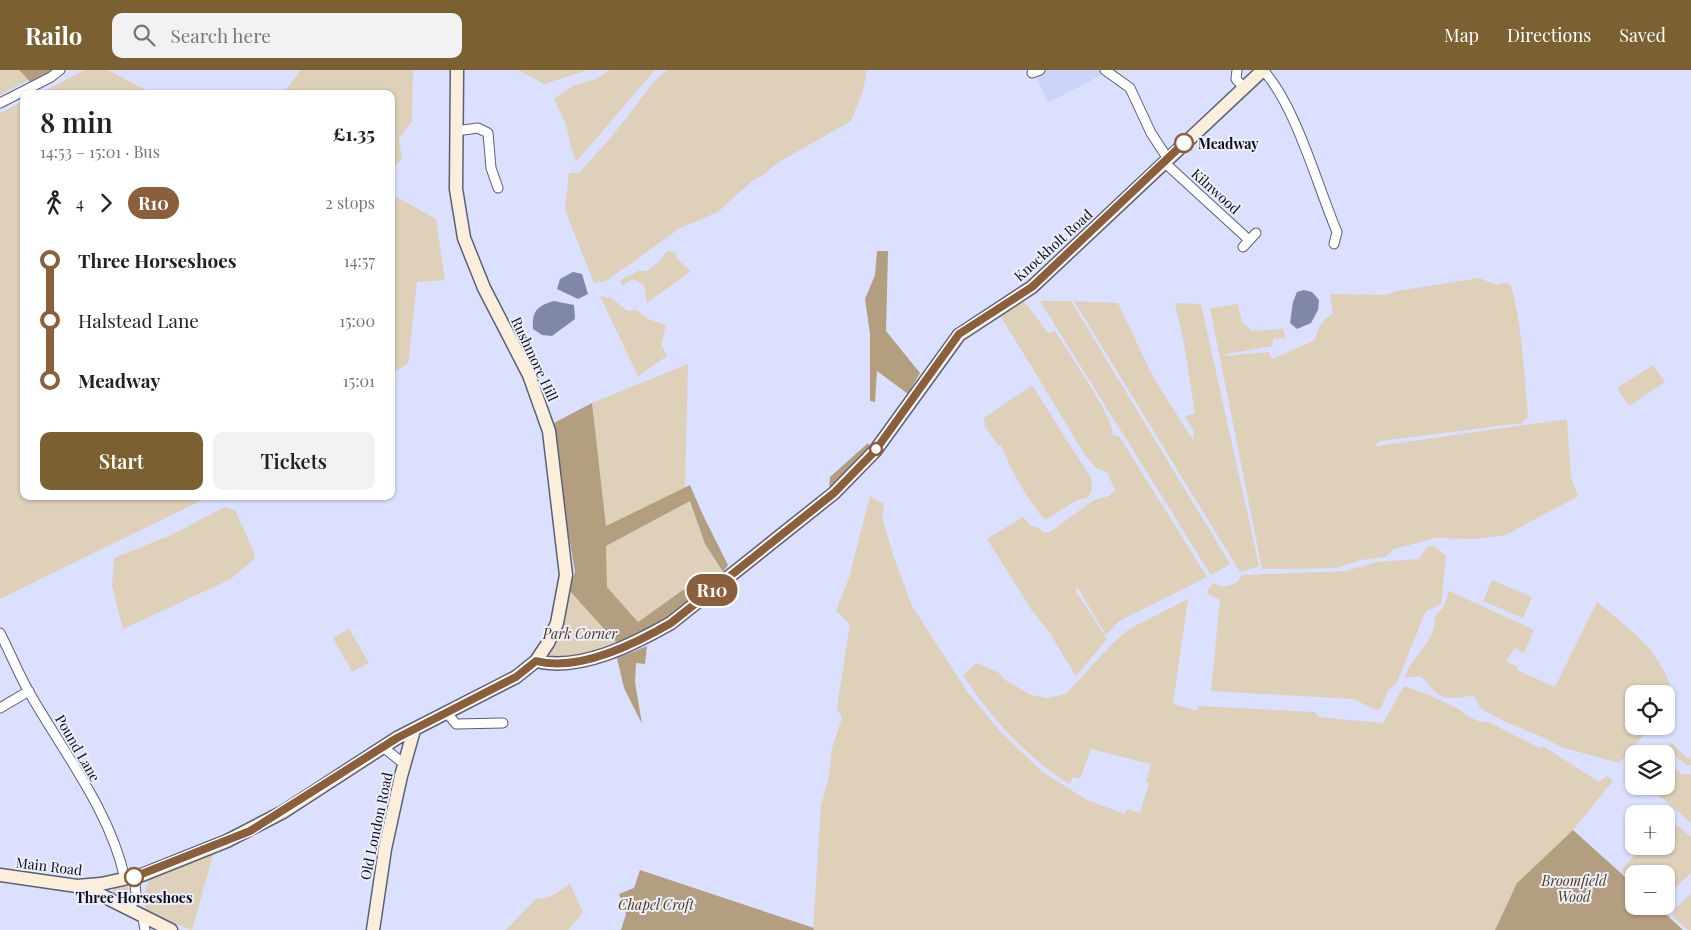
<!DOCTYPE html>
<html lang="en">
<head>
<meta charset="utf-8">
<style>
	body { margin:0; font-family:"Playfair Display",serif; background:#f2f2f2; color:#222; height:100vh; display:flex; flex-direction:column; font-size:19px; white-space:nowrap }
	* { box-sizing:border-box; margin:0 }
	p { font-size:16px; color:#767676 }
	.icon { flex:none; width:28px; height:28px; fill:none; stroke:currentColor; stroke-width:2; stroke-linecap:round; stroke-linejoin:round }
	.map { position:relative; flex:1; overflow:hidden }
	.panel { position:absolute; left:20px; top:20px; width:375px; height:410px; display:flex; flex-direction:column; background:#fff; border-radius:10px; box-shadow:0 1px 4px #0004 }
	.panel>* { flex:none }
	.badge { padding:0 10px; border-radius:16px; font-size:18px; line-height:32px }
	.controls { position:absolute; left:1625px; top:615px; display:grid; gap:10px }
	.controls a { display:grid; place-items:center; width:50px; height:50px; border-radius:10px; background:#fff; box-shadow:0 1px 4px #0004; font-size:25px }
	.map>.badge { position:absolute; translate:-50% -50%; box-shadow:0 0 0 2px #fff }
	.legs { display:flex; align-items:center; gap:8px; height:55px; padding:0 20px; font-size:16px }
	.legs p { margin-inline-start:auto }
	.headline { display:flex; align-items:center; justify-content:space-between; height:85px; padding:0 20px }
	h1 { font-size:28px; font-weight:600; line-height:38px }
	.primary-button { display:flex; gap:10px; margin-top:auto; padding:10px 20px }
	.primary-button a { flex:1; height:58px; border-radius:10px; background:#7b6032; color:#fff; font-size:20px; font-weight:600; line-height:58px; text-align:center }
	.primary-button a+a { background:#f2f2f2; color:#222 }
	ul { padding:0 20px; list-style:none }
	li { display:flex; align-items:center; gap:18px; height:60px; font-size:19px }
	li i { display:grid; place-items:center; width:8px; height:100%; margin:0 6px; background:currentColor }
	li i::after { content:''; width:12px; height:12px; margin:-6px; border:4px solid; border-radius:50%; background:#fff }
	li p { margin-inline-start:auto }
	li:first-child i { background:linear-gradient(#0000 50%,currentColor 0) }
	li:last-child i { background:linear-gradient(currentColor 50%,#0000 0) }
	header { display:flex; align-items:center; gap:30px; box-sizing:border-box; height:70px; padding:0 25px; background:#7b6032; color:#fff }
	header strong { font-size:24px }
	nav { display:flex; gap:28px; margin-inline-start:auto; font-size:18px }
	.search { width:350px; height:45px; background:#f2f2f2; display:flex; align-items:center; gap:12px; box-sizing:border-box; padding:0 18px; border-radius:10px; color:#767676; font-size:19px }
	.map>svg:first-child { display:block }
</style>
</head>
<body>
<header>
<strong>Railo</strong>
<div class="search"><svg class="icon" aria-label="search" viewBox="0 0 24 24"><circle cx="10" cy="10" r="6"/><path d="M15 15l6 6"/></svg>Search here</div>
<nav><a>Map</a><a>Directions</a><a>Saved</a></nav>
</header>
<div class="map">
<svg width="1691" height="860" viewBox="0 0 1691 860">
	<rect width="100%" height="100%" fill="#dbe0fe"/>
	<path fill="#cdd4f9" d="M 1033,0 L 1111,0 L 1048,33 Z"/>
	<path fill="#ded0b9" d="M 0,0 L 19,0 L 28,10 L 0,25 Z
		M 84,0 L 108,0 L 154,24 L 39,24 Z
		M 301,0 L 413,0 L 412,51 L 399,68 L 402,89 L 391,100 L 391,24 L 283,24 Z
		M 518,0 L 588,0 L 544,14 Z
		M 610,0 L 655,0 L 576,92 L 571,78 L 566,54 L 554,29 L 575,15 L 596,9 Z
		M 667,0 L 867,0 L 863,21 L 851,51 L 777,93 L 765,104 L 753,110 L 718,142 L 680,158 L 606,211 L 594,213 L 565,140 L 569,103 L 579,103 L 612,66 L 653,13 Z
		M 24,31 L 24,426 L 210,426 L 0,529 L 0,43 Z
		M 391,124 L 436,149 L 445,210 L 417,212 L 408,294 L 391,303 Z
		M 667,181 L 675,183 L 679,191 L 691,201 L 647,233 L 644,215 L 632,209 L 622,216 L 620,210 L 638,201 L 647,201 L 660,191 Z
		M 1479,208 L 1497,215 L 1507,213 L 1511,216 C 1523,258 1524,303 1528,347 L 1522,353 L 1380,371 L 1374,375 L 1378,376 L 1567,349 L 1571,407 L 1578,426 L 1506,465 L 1477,469 L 1435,468 L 1394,479 L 1385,487 L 1361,490 L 1336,498 L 1262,499 L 1210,238 L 1238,234 L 1242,252 L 1252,261 L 1283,259 L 1286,268 L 1273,269 L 1273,276 L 1226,284 L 1224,286 L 1269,282 L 1272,289 L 1315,270 C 1319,258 1321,249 1333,244 L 1330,224 L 1385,225 L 1397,221 Z
		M 600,226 L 611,228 L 628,241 L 637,240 L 648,249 L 666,255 L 661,275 L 667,286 L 641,304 L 639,308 Z
		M 1021,230 L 1028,236 L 1048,263 L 1055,261 C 1067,281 1114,347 1113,365 L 1119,366 L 1207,507 L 1119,551 L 1106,565 L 1078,518 L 1075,520 L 1107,569 L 1076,606 L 1048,560 L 1032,541 L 987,469 L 1023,447 L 1031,456 L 1038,457 L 1043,462 L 1050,462 L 1094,430 L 1109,426 L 1115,420 L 1107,402 L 1096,398 L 1085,385 L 1000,245 Z
		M 1040,231 L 1071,231 L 1230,494 L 1211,505 Z
		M 1074,231 L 1118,233 L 1152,305 L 1193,370 L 1194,362 L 1185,346 L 1195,344 L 1185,279 L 1175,233 L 1201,234 L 1259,496 L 1240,502 Z
		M 688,294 L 685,418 L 606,456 L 592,333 Z
		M 1653,295 L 1665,312 L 1629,336 L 1617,318 Z
		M 1032,315 L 1091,408 L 1092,420 L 1087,428 L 1077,430 L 1045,450 C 1027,429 1011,401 1001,375 L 998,375 L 985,357 L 984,348 Z
		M 870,426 L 884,434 L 882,446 L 893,485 L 912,536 L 968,623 L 999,660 L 1041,701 L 1087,730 L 1125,744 L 1127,739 L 1140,743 L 1149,713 L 1146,712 L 1151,694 L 1091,679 L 1080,709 L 1073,707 L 1070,714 C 1032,693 986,642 963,605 L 977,593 L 998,602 L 1005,610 L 1031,625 L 1047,628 L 1066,624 L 1114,572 L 1129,559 L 1188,529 L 1173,634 L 1197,641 L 1198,636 L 1315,642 L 1318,647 L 1383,653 L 1404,616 L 1429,625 L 1461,640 C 1465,647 1480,653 1489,652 L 1539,678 L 1543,676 L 1599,712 L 1607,706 L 1613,711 L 1573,760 L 1517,813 L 1495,860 L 813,860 L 821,736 L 828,710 L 832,678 L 842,648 L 837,638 L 850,554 L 836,541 L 849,508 Z
		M 690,431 L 705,474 L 723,502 L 706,517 L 697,510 L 638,552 L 607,517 L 606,476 Z
		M 225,437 L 235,440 L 254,482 L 254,489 L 231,509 L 123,559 L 112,516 L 114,488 L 171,465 Z
		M 1434,476 L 1446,486 L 1441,534 L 1426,541 L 1396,614 L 1388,620 L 1381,638 L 1376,640 L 1353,629 L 1211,621 L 1220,530 L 1207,523 L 1212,513 L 1224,517 L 1238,512 L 1242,505 L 1346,501 L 1377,492 L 1419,489 L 1427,477 Z
		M 1492,510 L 1532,527 L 1523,548 L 1483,531 Z
		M 569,520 L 616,572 C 596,578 565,594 545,584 Z
		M 1449,521 L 1534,560 L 1524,583 L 1515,578 L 1506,591 L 1518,597 L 1517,600 L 1555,617 L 1597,532 C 1632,561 1663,582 1674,628 L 1666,641 L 1666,624 L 1634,624 L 1634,656 L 1652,656 L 1619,693 L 1561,677 L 1542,667 L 1506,652 L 1481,639 L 1474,626 C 1460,626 1446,633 1434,621 C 1429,616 1426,611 1420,606 L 1405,608 C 1410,587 1438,569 1434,548 L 1444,536 Z
		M 349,559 L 369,593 L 352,602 L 333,568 Z
		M 1671,672 L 1688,689 L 1691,686 L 1691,695 L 1688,696 L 1666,679 Z
		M 1666,691 L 1682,704 L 1691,704 L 1691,753 L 1648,716 L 1666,716 Z
		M 1668,748 L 1691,767 L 1691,803 L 1669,824 L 1666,823 L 1666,804 L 1634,804 L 1634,812 L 1622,802 L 1623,798 L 1643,776 L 1666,776 L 1666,750 Z
		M 214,781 L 192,860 L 148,844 C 140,831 145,821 150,808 Z
		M 570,814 L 583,842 L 568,860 L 506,860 L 536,829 L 550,827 Z
		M 126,816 L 132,819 L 129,829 L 113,823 L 113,819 Z
		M 1691,823 L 1691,860 L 1688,860 L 1673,847 L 1676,838 Z"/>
	<path fill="#b39f7f" d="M 19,0 L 61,0 L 32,14 Z
		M 877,181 L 888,181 L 886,261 L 920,303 L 908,324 L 877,301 L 875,332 L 870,331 L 870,264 L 865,229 L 875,205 Z
		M 592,333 L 606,456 L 690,415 L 702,443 L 728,495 L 723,502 L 705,474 L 690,431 L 606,476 L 607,517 L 638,552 L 697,510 L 706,517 L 670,548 L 648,561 L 616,572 L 569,520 L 575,502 L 550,355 Z
		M 868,373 L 871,380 L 829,420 L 830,407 Z
		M 647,576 L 645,594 L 636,593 L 635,612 L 642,654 L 624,618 L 617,588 Z
		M 1573,760 L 1634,815 L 1634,836 L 1657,836 L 1683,860 L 1495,860 L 1517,813 Z
		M 640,800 L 814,858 L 813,860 L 621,860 L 626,844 L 619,824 L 634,818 Z"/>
	<path fill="#8087a7" d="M 573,202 L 582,204 L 588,224 L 578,229 L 557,219 L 560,209 Z
		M 1304,220 L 1312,222 L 1319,230 L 1318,240 L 1311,253 L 1297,259 L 1290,253 L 1293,232 L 1297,222 Z
		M 554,231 L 574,235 L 575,249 L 552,266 L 542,265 L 533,259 C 532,241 537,236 554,231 Z"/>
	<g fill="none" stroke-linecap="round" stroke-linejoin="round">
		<defs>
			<path id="street" d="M 1105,0 L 1130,18 L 1151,63 L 1168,89
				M 1237,0 L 1236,9 L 1244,18
				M 1263,0 C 1296,36 1317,115 1337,162 L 1334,174
				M 1032,3 L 1040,0
				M 0,33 L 51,7 L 60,0
				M 456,61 L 478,58 L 488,63 L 491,98 L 498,118
				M 1165,93 L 1249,170
				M 1243,177 L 1256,163
				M 0,563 C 10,582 18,603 29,622 C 63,682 110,740 125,809
				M 0,638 L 29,621
				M 447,643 L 456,654 L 503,653
				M 383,677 L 404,694
				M 130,840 L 136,823 L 134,807
				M 143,848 L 145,860"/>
			<path id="secondary" d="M 536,591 C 580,602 634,574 671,553 L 834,423 L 875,381 L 959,265 L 1032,217 L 1263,0
				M 0,805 L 77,816 L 101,814 L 142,805 L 227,771 L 283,742 L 397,668 L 516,607 L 536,591 L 548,573 L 557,553 L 566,505 L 549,361 L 529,305 L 484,218 L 464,168 L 456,119 L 457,0
				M 89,816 L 93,821 L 171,860
				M 373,860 L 385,779 L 401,706 L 414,660"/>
		</defs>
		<use href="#street" stroke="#5b6079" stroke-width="11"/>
		<use href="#secondary" stroke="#5b6079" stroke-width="15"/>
		<use href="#street" stroke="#fff" stroke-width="9"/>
		<use href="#secondary" stroke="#fbefdc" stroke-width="12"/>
	</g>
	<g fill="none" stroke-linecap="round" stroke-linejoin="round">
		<defs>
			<path id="line-1" d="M 134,807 L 250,761 L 397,668 L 516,607 L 536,591 C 578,602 635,574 671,553 L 834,423 L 875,381 L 959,264 L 1032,217 L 1184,73"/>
		</defs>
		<use href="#line-1" stroke="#fff" stroke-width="11"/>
		<use href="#line-1" stroke="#8b5e3c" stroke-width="8"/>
	</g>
	<g fill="#fff" stroke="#8b5e3c" stroke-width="2.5">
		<circle cx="1184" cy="73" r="9"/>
		<circle cx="876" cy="379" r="6"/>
		<circle cx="134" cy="807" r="9"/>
	</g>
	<g text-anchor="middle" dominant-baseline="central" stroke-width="4" stroke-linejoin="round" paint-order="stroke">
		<g font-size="14" font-weight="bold" fill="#0d0e18" stroke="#eceffb" text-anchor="start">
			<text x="1198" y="73">Meadway</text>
			<text x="134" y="827" text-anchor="middle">Three Horseshoes</text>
		</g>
		<g font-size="14" fill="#0d0e18" stroke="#eceffb">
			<text transform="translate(1216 121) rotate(42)">Kilnwood</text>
			<text transform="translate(1053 175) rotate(-42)">Knockholt Road</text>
			<text transform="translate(535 289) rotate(65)">Rushmore Hill</text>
			<text transform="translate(78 678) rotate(60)">Pound Lane</text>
			<text transform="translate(376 756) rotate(-78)">Old London Road</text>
			<text transform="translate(49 796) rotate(7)">Main Road</text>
		</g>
		<g font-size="14" font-style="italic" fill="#513b12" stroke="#eceffb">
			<text x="580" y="563">Park Corner</text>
			<text x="1574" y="810">Broomfield<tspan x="1574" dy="16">Wood</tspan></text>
			<text x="656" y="834">Chapel Croft</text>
		</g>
	</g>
</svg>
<div class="controls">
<a><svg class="icon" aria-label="locate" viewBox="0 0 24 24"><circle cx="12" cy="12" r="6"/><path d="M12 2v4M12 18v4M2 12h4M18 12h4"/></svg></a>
<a><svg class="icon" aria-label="layers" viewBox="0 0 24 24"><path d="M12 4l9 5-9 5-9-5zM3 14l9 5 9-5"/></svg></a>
<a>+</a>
<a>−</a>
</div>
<b class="badge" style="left:712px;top:520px;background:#8b5e3c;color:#fff">R10</b>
<section class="panel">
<div class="headline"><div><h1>8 min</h1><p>14:53 – 15:01 · Bus</p></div><b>£1.35</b></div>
<div class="legs"><svg class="icon" aria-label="walk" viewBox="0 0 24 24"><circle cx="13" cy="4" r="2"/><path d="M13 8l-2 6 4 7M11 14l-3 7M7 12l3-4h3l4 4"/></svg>4<svg class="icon" aria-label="forward" viewBox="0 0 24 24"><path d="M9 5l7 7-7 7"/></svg><b class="badge" style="background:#8b5e3c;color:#fff">R10</b><p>2 stops</p></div>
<ul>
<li><i style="color:#8b5e3c"></i><b>Three Horseshoes</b><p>14:57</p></li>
<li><i style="color:#8b5e3c"></i><span>Halstead Lane</span><p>15:00</p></li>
<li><i style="color:#8b5e3c"></i><b>Meadway</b><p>15:01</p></li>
</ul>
<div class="primary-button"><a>Start</a><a>Tickets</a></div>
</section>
</div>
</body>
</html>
